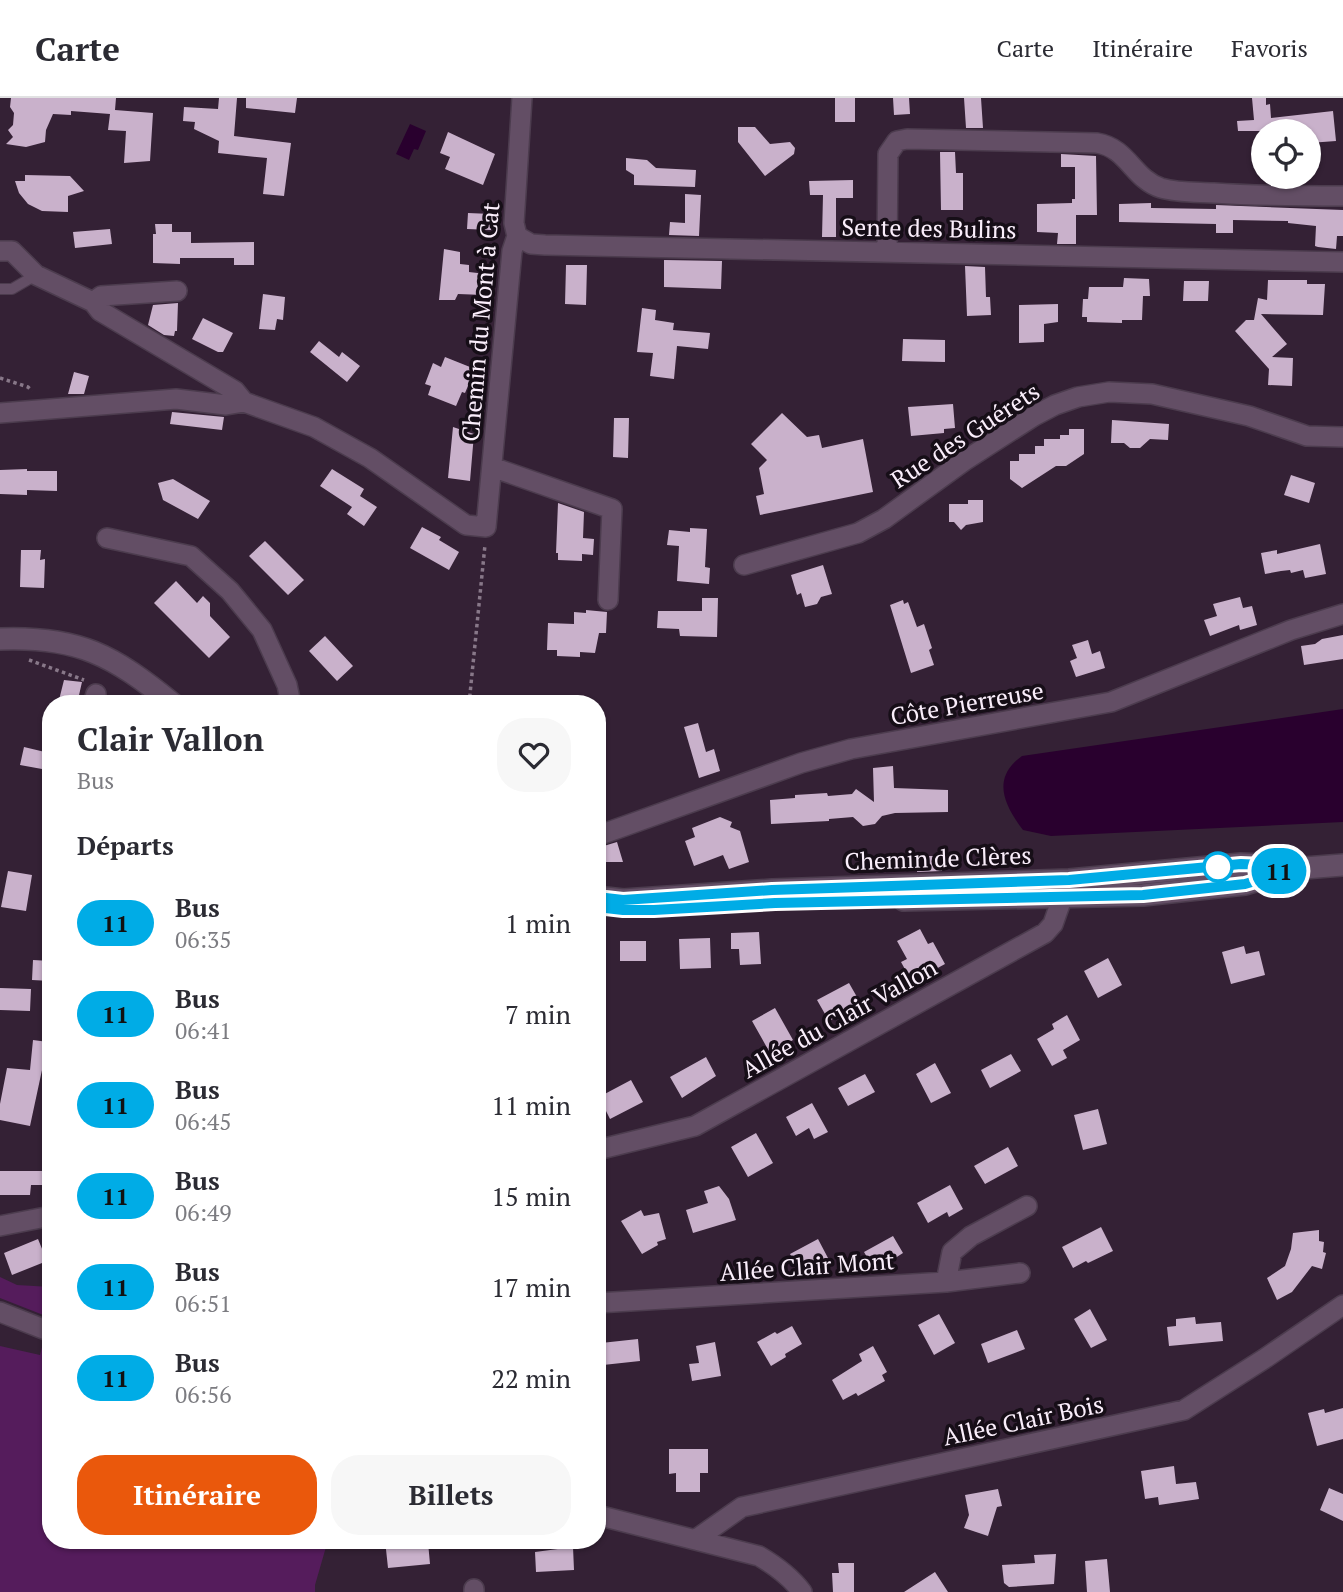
<!DOCTYPE html>
<html lang="fr">
<head>
<meta charset="utf-8">
<style>
	body { margin:0; font-family:"PT Serif",serif; background:#f7f7f7; color:#2b2b33; height:100vh; display:flex; flex-direction:column; font-size:26px; white-space:nowrap }
	* { box-sizing:border-box; margin:0 }
	p { font-size:23px; color:#7c7c81 }
	.icon { flex:none; width:38px; height:38px; fill:none; stroke:currentColor; stroke-width:2; stroke-linecap:round; stroke-linejoin:round }
	.map { position:relative; flex:1; overflow:hidden }
	.details { position:absolute; left:42px; top:597px; width:564px; height:854px; display:flex; flex-direction:column; background:#fff; border-radius:28px; box-shadow:0 2px 5px #0004 }
	.details>* { flex:none }
	.badge { padding:0 14px; border-radius:23px; font-size:24px; line-height:46px }
	.controls { position:absolute; left:1251px; top:21px; display:grid; gap:14px }
	.controls a { display:grid; place-items:center; width:70px; height:70px; border-radius:50%; background:#fff; box-shadow:0 2px 5px #0004; font-size:35px }
	.map>.badge { position:absolute; translate:-50% -50%; box-shadow:0 0 0 4px #fff }
	h2 { padding:0 35px; font-size:26px; line-height:63px }
	.round { display:grid; place-items:center; flex:none; width:74px; height:74px; border-radius:28px; background:#f7f7f7 }
	.overview { display:flex; align-items:center; justify-content:space-between; height:119px; padding:0 35px }
	h1 { font-size:33px; font-weight:700; line-height:52px }
	.primary-button { display:flex; gap:14px; margin-top:auto; padding:14px 35px }
	.primary-button a { flex:1; height:80px; border-radius:28px; background:#ea580c; color:#fff; font-size:28px; font-weight:700; line-height:80px; text-align:center }
	.primary-button a+a { background:#f7f7f7; color:#2b2b33 }
	ul { padding:0; list-style:none }
	li { display:flex; align-items:center; gap:21px; height:91px; padding:0 35px }
	li div { flex:1 }
	li b { display:block; font-size:26px }
	li em { font-style:normal }
	li .badge { min-width:77px; font-weight:700; text-align:center }
	header { display:flex; align-items:center; gap:42px; box-sizing:border-box; height:98px; padding:0 35px; background:#fff; border-bottom:2px solid #e1e1e2 }
	header strong { font-size:33px }
	nav { display:flex; gap:38px; margin-inline-start:auto; font-size:24px }
	.map>svg:first-child { display:block }
</style>
</head>
<body>
<header>
<strong>Carte</strong>
<nav><a>Carte</a><a>Itinéraire</a><a>Favoris</a></nav>
</header>
<div class="map">
<svg width="1343" height="1494" viewBox="0 0 1343 1494">
	<rect width="100%" height="100%" fill="#342135"/>
	<path fill="#551c5c" d="M 0,1179 L 17,1187 L 51,1189 L 51,1220 L 0,1200 Z
		M 0,1248 L 40,1257 L 42,1249 L 51,1252 L 51,1442 L 328,1442 L 315,1487 L 315,1494 L 0,1494 Z"/>
	<path fill="#29002e" d="M 410,26 L 426,33 L 418,52 L 414,51 L 409,62 L 396,56 Z
		M 1343,611 L 1343,724 L 1051,738 L 1023,732 C 1004,707 991,680 1022,658 Z"/>
	<path fill="#c9b1cb" d="M 11,0 L 116,0 L 115,12 L 153,15 L 150,63 L 124,65 L 126,33 L 108,32 L 110,16 L 71,13 L 71,17 L 53,16 L 46,32 L 45,44 L 26,49 L 6,46 L 13,39 L 8,32 L 13,27 L 14,15 L 10,9 Z
		M 219,0 L 237,0 L 234,38 L 291,45 L 284,98 L 263,96 L 267,60 L 218,55 L 219,43 L 194,31 L 195,24 L 183,23 L 184,9 L 218,11 Z
		M 246,0 L 297,0 L 295,15 L 246,10 Z
		M 835,0 L 855,0 L 855,24 L 835,24 Z
		M 893,0 L 909,0 L 910,16 L 894,17 Z
		M 964,0 L 981,0 L 983,30 L 966,30 Z
		M 1252,0 L 1266,0 L 1266,7 L 1270,6 L 1271,20 L 1333,13 L 1336,43 L 1309,45 L 1309,33 L 1238,33 L 1237,23 L 1254,22 Z
		M 738,29 L 755,29 L 770,46 L 790,44 L 795,50 L 794,56 L 765,78 L 738,44 Z
		M 448,34 L 495,56 L 483,87 L 445,71 L 450,59 L 440,55 Z
		M 940,54 L 955,54 L 956,75 L 963,75 L 963,112 L 941,112 Z
		M 1061,56 L 1096,58 L 1097,117 L 1076,117 L 1076,146 L 1057,146 L 1058,135 L 1037,134 L 1037,106 L 1072,105 L 1072,101 L 1075,101 L 1075,69 L 1061,69 Z
		M 626,60 L 647,62 L 656,70 L 696,72 L 695,89 L 634,87 L 634,77 L 626,72 Z
		M 25,77 L 70,78 L 84,93 L 68,98 L 68,114 L 42,113 L 28,106 L 19,95 L 15,83 L 25,83 Z
		M 853,82 L 853,100 L 836,100 L 836,139 L 822,139 L 823,97 L 810,97 L 809,83 Z
		M 685,96 L 701,97 L 699,138 L 669,137 L 670,124 L 685,125 Z
		M 1151,105 L 1151,110 L 1216,111 L 1216,107 L 1343,112 L 1343,138 L 1337,138 L 1336,151 L 1318,149 L 1315,148 L 1316,128 L 1288,125 L 1288,123 L 1233,122 L 1233,135 L 1216,135 L 1216,126 L 1119,124 L 1119,106 Z
		M 468,115 L 491,116 L 491,132 L 467,131 Z
		M 155,126 L 172,126 L 172,134 L 191,134 L 191,145 L 254,144 L 254,167 L 234,167 L 234,160 L 180,160 L 180,166 L 153,165 L 153,136 L 156,136 Z
		M 110,131 L 112,146 L 75,150 L 73,134 Z
		M 444,151 L 460,154 L 460,166 L 469,167 L 469,174 L 486,176 L 484,197 L 458,196 L 455,202 L 439,202 Z
		M 664,162 L 722,163 L 721,191 L 664,189 Z
		M 566,167 L 587,167 L 586,207 L 565,206 Z
		M 965,168 L 985,169 L 986,199 L 990,199 L 991,217 L 967,218 Z
		M 1124,180 L 1149,181 L 1150,198 L 1143,198 L 1142,222 L 1122,222 L 1122,225 L 1087,224 L 1087,219 L 1082,219 L 1083,201 L 1088,201 L 1089,189 L 1123,189 Z
		M 1268,182 L 1307,182 L 1307,186 L 1325,186 L 1323,217 L 1261,216 L 1287,246 L 1272,259 L 1293,260 L 1292,288 L 1268,287 L 1269,271 L 1235,233 L 1246,222 L 1254,222 L 1258,200 L 1267,202 Z
		M 1184,183 L 1209,183 L 1208,203 L 1183,203 Z
		M 263,196 L 285,199 L 283,222 L 277,221 L 275,232 L 259,231 Z
		M 178,205 L 177,233 L 175,233 L 174,238 L 164,237 L 148,227 L 153,207 Z
		M 1058,206 L 1058,224 L 1044,226 L 1044,244 L 1019,245 L 1019,207 Z
		M 642,210 L 656,212 L 655,222 L 674,225 L 673,232 L 710,235 L 708,251 L 677,248 L 674,281 L 650,278 L 653,255 L 637,254 Z
		M 203,220 L 233,235 L 223,254 L 218,254 L 192,241 Z
		M 903,241 L 945,242 L 945,264 L 902,263 Z
		M 319,243 L 339,259 L 342,254 L 360,268 L 347,284 L 310,254 Z
		M 445,259 L 475,271 L 465,295 L 462,294 L 456,308 L 428,297 L 431,288 L 425,286 L 433,265 L 441,269 Z
		M 74,274 L 89,278 L 84,296 L 68,296 Z
		M 953,306 L 955,330 L 944,331 L 944,335 L 911,338 L 908,309 Z
		M 172,314 L 224,319 L 222,332 L 170,326 Z
		M 782,315 L 807,339 L 819,337 L 822,350 L 863,341 L 873,394 L 760,417 L 756,398 L 764,396 L 759,370 L 767,362 L 751,346 Z
		M 614,320 L 629,320 L 628,360 L 613,359 Z
		M 1112,322 L 1169,326 L 1168,342 L 1150,341 L 1140,350 L 1130,350 L 1124,345 L 1111,345 Z
		M 453,329 L 474,336 L 470,383 L 448,380 Z
		M 1069,331 L 1084,331 L 1084,356 L 1066,368 L 1056,368 L 1022,390 L 1010,381 L 1010,363 L 1019,363 L 1019,356 L 1035,356 L 1035,348 L 1044,348 L 1044,341 L 1060,341 L 1060,337 L 1069,337 Z
		M 27,371 L 27,373 L 57,373 L 57,393 L 27,392 L 27,397 L 0,396 L 0,372 Z
		M 332,371 L 364,391 L 360,398 L 377,409 L 364,428 L 347,416 L 352,409 L 320,388 Z
		M 1291,377 L 1315,385 L 1309,405 L 1284,397 Z
		M 173,381 L 210,403 L 198,421 L 163,402 L 158,385 Z
		M 968,402 L 983,402 L 983,424 L 966,427 L 961,432 L 954,424 L 949,424 L 949,406 L 968,406 Z
		M 558,405 L 584,414 L 583,440 L 594,441 L 593,457 L 582,456 L 582,463 L 558,462 L 558,455 L 556,455 Z
		M 422,429 L 441,439 L 439,442 L 459,454 L 449,472 L 410,450 Z
		M 690,430 L 707,431 L 705,469 L 710,470 L 709,486 L 677,483 L 679,448 L 667,447 L 669,432 L 690,434 Z
		M 265,443 L 304,482 L 288,497 L 249,458 Z
		M 1320,446 L 1326,476 L 1305,480 L 1303,472 L 1291,475 L 1290,472 L 1281,473 L 1265,476 L 1261,455 L 1277,452 L 1277,456 Z
		M 21,452 L 41,452 L 40,462 L 45,461 L 44,490 L 20,489 Z
		M 823,467 L 832,496 L 821,499 L 817,506 L 805,509 L 801,495 L 797,497 L 791,477 Z
		M 176,483 L 197,505 L 203,498 L 210,505 L 210,518 L 230,539 L 209,560 L 154,505 Z
		M 1240,499 L 1243,510 L 1252,508 L 1257,527 L 1240,532 L 1239,527 L 1210,538 L 1204,522 L 1217,518 L 1213,506 Z
		M 702,500 L 718,500 L 717,539 L 680,538 L 679,531 L 657,530 L 658,513 L 702,513 Z
		M 903,502 L 904,506 L 908,504 L 917,529 L 924,526 L 932,550 L 929,552 L 934,567 L 911,575 L 890,507 Z
		M 586,512 L 607,514 L 606,535 L 599,535 L 595,555 L 580,554 L 580,559 L 557,558 L 557,552 L 547,552 L 548,525 L 574,526 L 574,514 L 586,515 Z
		M 1343,537 L 1343,561 L 1304,567 L 1301,548 L 1315,546 L 1322,541 Z
		M 325,538 L 353,568 L 337,583 L 309,553 Z
		M 1088,542 L 1092,556 L 1100,553 L 1105,570 L 1076,579 L 1070,563 L 1077,560 L 1072,547 Z
		M 64,582 L 82,584 L 77,606 L 58,606 Z
		M 698,625 L 706,654 L 714,651 L 720,673 L 699,680 L 684,629 Z
		M 24,649 L 45,654 L 42,671 L 20,667 Z
		M 893,668 L 894,690 L 948,692 L 948,714 L 895,715 L 882,718 L 875,726 L 863,728 L 853,719 L 829,721 L 829,723 L 771,726 L 770,702 L 795,700 L 795,697 L 827,695 L 828,698 L 852,696 L 856,691 L 874,704 L 873,670 Z
		M 720,719 L 732,724 L 730,729 L 740,733 L 749,764 L 729,771 L 723,757 L 694,768 L 685,743 L 695,739 L 692,730 Z
		M 617,744 L 623,764 L 597,764 L 597,750 Z
		M 917,758 L 941,758 L 942,773 L 917,774 Z
		M 8,773 L 32,777 L 26,813 L 1,809 Z
		M 920,831 L 928,846 L 933,844 L 945,866 L 912,884 L 901,864 L 907,861 L 897,843 Z
		M 759,834 L 761,866 L 740,867 L 739,851 L 731,851 L 731,835 Z
		M 710,840 L 711,870 L 680,871 L 679,841 Z
		M 620,843 L 646,843 L 646,863 L 620,863 Z
		M 1244,848 L 1246,856 L 1259,853 L 1265,877 L 1231,886 L 1222,854 Z
		M 1108,860 L 1122,887 L 1098,900 L 1084,873 Z
		M 33,862 L 51,863 L 51,883 L 32,882 Z
		M 849,885 L 861,906 L 829,923 L 817,902 Z
		M 0,890 L 31,891 L 30,913 L 0,912 Z
		M 775,910 L 793,942 L 770,955 L 752,923 Z
		M 1067,917 L 1080,942 L 1063,952 L 1067,960 L 1052,968 L 1037,941 L 1054,931 L 1052,926 Z
		M 33,942 L 48,944 L 30,1028 L 0,1022 L 0,1006 L 7,970 L 30,972 Z
		M 1011,956 L 1021,973 L 990,990 L 981,972 Z
		M 706,959 L 716,978 L 682,1000 L 670,979 Z
		M 935,965 L 951,995 L 931,1005 L 916,976 Z
		M 865,976 L 875,994 L 848,1008 L 838,990 Z
		M 631,982 L 643,1004 L 610,1021 L 599,999 Z
		M 812,1005 L 828,1034 L 814,1041 L 809,1030 L 796,1038 L 786,1019 Z
		M 1098,1011 L 1107,1046 L 1083,1052 L 1074,1017 Z
		M 756,1035 L 773,1065 L 748,1079 L 731,1049 Z
		M 1008,1049 L 1018,1068 L 985,1086 L 974,1068 Z
		M 0,1073 L 49,1073 L 49,1087 L 31,1087 L 30,1097 L 0,1097 Z
		M 950,1087 L 963,1111 L 949,1119 L 947,1114 L 928,1125 L 917,1105 Z
		M 719,1088 L 729,1101 L 736,1122 L 693,1135 L 686,1112 L 708,1105 L 704,1093 Z
		M 641,1112 L 644,1118 L 659,1115 L 666,1141 L 657,1144 L 658,1147 L 642,1156 L 621,1123 Z
		M 1101,1129 L 1113,1153 L 1088,1165 L 1086,1163 L 1073,1170 L 1062,1149 Z
		M 1319,1132 L 1319,1143 L 1324,1144 L 1323,1154 L 1326,1155 L 1322,1171 L 1312,1168 L 1292,1194 L 1277,1202 L 1267,1180 L 1285,1168 L 1291,1151 L 1293,1135 Z
		M 893,1138 L 903,1155 L 875,1173 L 864,1154 Z
		M 38,1141 L 47,1163 L 12,1177 L 4,1155 Z
		M 818,1141 L 828,1160 L 800,1175 L 790,1156 Z
		M 1090,1211 L 1107,1242 L 1091,1250 L 1074,1221 Z
		M 939,1216 L 955,1245 L 934,1257 L 918,1227 Z
		M 1195,1219 L 1196,1226 L 1221,1224 L 1223,1243 L 1169,1248 L 1167,1229 L 1176,1228 L 1176,1221 Z
		M 792,1228 L 802,1246 L 785,1256 L 786,1259 L 771,1268 L 757,1244 L 775,1234 L 777,1236 Z
		M 1017,1232 L 1025,1251 L 988,1265 L 981,1246 Z
		M 638,1241 L 640,1263 L 603,1267 L 601,1245 Z
		M 715,1244 L 721,1278 L 692,1283 L 689,1266 L 699,1265 L 696,1248 Z
		M 873,1248 L 887,1274 L 882,1277 L 885,1283 L 858,1298 L 856,1295 L 843,1302 L 832,1282 L 862,1263 L 859,1256 Z
		M 1343,1310 L 1343,1341 L 1317,1348 L 1308,1315 L 1324,1311 L 1325,1315 Z
		M 669,1351 L 708,1351 L 708,1375 L 700,1375 L 700,1394 L 676,1394 L 676,1375 L 669,1376 Z
		M 1174,1368 L 1176,1386 L 1196,1384 L 1199,1401 L 1159,1407 L 1158,1399 L 1145,1401 L 1141,1373 Z
		M 1329,1390 L 1343,1396 L 1343,1423 L 1320,1412 Z
		M 998,1391 L 1002,1408 L 997,1409 L 988,1438 L 964,1430 L 969,1417 L 965,1397 Z
		M 385,1442 L 403,1442 L 404,1446 L 428,1444 L 430,1466 L 388,1470 Z
		M 573,1449 L 574,1472 L 536,1474 L 535,1454 Z
		M 1056,1456 L 1054,1486 L 1009,1489 L 1004,1485 L 1002,1467 L 1035,1465 L 1034,1457 Z
		M 1107,1461 L 1110,1494 L 1087,1494 L 1085,1463 Z
		M 838,1465 L 854,1465 L 854,1494 L 833,1494 L 832,1475 L 839,1475 Z
		M 935,1474 L 948,1494 L 904,1494 Z"/>
	<g fill="none" stroke-linecap="round" stroke-linejoin="round">
		<defs>
			<path id="service" d="M 0,191 L 12,191 L 36,177"/>
			<path id="minor" d="M 517,138 L 531,146 L 545,147 L 1343,164
				M 0,153 L 12,153 L 36,177 L 93,204
				M 887,154 L 888,56 L 897,43 L 907,41 L 1097,45 C 1128,50 1133,81 1161,90 C 1178,95 1196,94 1214,95 C 1257,98 1300,98 1343,98
				M 177,193 L 101,198 L 93,204 L 100,213 L 235,293 L 244,304 L 314,329 L 370,360 L 466,427 L 486,429 L 512,153 L 517,138 L 514,125 L 522,0
				M 0,315 L 176,301 L 226,307 L 244,304
				M 492,369 L 612,411 L 608,502
				M 107,440 L 191,458 L 230,493 L 262,532 L 287,587 L 291,606
				M 744,467 L 858,435 L 884,421 L 964,363 L 1034,318 L 1055,307 L 1078,299 L 1109,294 L 1152,296 L 1249,318 L 1307,338 L 1343,339
				M 93,606 L 96,596
				M 597,738 L 801,665 L 851,651 L 1111,604 L 1291,532 L 1343,516
				M 597,1052 L 695,1028 L 1045,835 L 1053,826 L 1067,786
				M 0,1128 L 51,1118
				M 946,1184 L 952,1154 L 971,1138 L 1027,1108
				M 597,1205 L 946,1184 L 1020,1175
				M 0,1214 L 51,1234
				M 597,1417 L 759,1458 C 776,1468 790,1478 802,1494
				M 695,1442 L 742,1409 L 1184,1312 L 1264,1261 L 1343,1207
				M 474,1494 L 474,1491"/>
			<path id="tertiary" d="M 0,541 C 78,538 113,557 173,606
				M 597,799 L 623,802 L 772,792 L 1069,782 L 1241,766 L 1263,767 L 1279,772 L 1343,767
				M 904,802 L 1143,797 L 1245,786 L 1262,781 L 1279,772"/>
		</defs>
		<use href="#service" stroke="#4c3c4e" stroke-width="12"/>
		<use href="#minor" stroke="#4c3c4e" stroke-width="22"/>
		<use href="#tertiary" stroke="#4c3c4e" stroke-width="24"/>
		<path stroke="#887889" stroke-width="3.5" stroke-dasharray="3.5 3.5" stroke-linecap="butt" d="M 0,280 L 28,289 L 32,293
			M 29,562 L 84,582
			M 469,606 L 485,447"/>
		<use href="#service" stroke="#634e65" stroke-width="10"/>
		<use href="#minor" stroke="#634e65" stroke-width="19"/>
		<use href="#tertiary" stroke="#634e65" stroke-width="21"/>
	</g>
	<g fill="none" stroke-linecap="round" stroke-linejoin="round">
		<defs>
			<path id="line" d="M 597,799 L 623,802 L 772,792 L 1069,782 L 1241,766 L 1263,767 L 1279,772 L 1262,781 L 1245,786 L 1143,797 L 775,805 L 654,812 L 623,812 L 597,809"/>
		</defs>
		<use href="#line" stroke="#fff" stroke-width="16"/>
		<use href="#line" stroke="#00ace6" stroke-width="10"/>
	</g>
	<circle fill="#fff" stroke="#00ace6" stroke-width="3.5" cx="1218" cy="769" r="14"/>
	<g text-anchor="middle" dominant-baseline="central" stroke-width="7" stroke-linejoin="round" paint-order="stroke">
		<g font-size="24" fill="#faeefb" stroke="#160e17">
			<text transform="translate(929 130) rotate(1)">Sente des Bulins</text>
			<text transform="translate(480 224) rotate(-85)">Chemin du Mont à Cat</text>
			<text transform="translate(965 337) rotate(-33)">Rue des Guérets</text>
			<text transform="translate(967 605) rotate(-10)">Côte Pierreuse</text>
			<text transform="translate(938 760) rotate(-2)">Chemin de Clères</text>
			<text transform="translate(839 920) rotate(-29)">Allée du Clair Vallon</text>
			<text transform="translate(807 1168) rotate(-4)">Allée Clair Mont</text>
			<text transform="translate(1023 1322) rotate(-12)">Allée Clair Bois</text>
		</g>
	</g>
</svg>
<div class="controls">
<a><svg class="icon" aria-label="locate" viewBox="0 0 24 24"><circle cx="12" cy="12" r="6"/><path d="M12 2v4M12 18v4M2 12h4M18 12h4"/></svg></a>
</div>
<b class="badge" style="left:1279px;top:773px;background:#00ace6;color:#111">11</b>
<section class="details">
<div class="overview"><div><h1>Clair Vallon</h1><p>Bus</p></div><a class="round"><svg class="icon" aria-label="heart" viewBox="0 0 24 24"><path d="M12 20l-8-8c-3-5 5-10 8-4 3-6 11-1 8 4z"/></svg></a></div>
<h2>Départs</h2>
<ul>
<li><span class="badge" style="background:#00ace6;color:#111">11</span><div><b>Bus</b><p>06:35</p></div><em>1 min</em></li>
<li><span class="badge" style="background:#00ace6;color:#111">11</span><div><b>Bus</b><p>06:41</p></div><em>7 min</em></li>
<li><span class="badge" style="background:#00ace6;color:#111">11</span><div><b>Bus</b><p>06:45</p></div><em>11 min</em></li>
<li><span class="badge" style="background:#00ace6;color:#111">11</span><div><b>Bus</b><p>06:49</p></div><em>15 min</em></li>
<li><span class="badge" style="background:#00ace6;color:#111">11</span><div><b>Bus</b><p>06:51</p></div><em>17 min</em></li>
<li><span class="badge" style="background:#00ace6;color:#111">11</span><div><b>Bus</b><p>06:56</p></div><em>22 min</em></li>
</ul>
<div class="primary-button"><a>Itinéraire</a><a>Billets</a></div>
</section>
</div>
</body>
</html>
